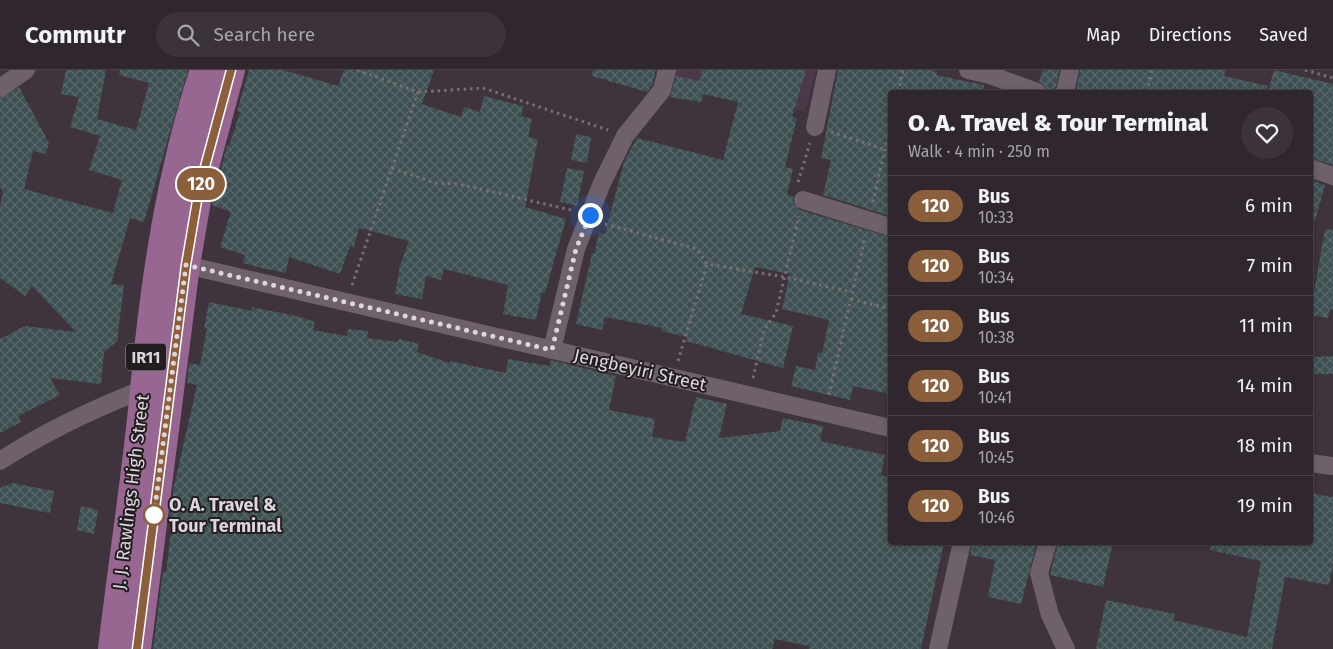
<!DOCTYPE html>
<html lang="en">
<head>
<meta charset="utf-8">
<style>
	body { margin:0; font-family:"Fira Sans",sans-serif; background:#3b323a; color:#f1f3f6; height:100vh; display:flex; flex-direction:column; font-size:19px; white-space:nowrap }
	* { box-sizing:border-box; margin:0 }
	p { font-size:16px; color:#a7a5aa }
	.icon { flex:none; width:28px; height:28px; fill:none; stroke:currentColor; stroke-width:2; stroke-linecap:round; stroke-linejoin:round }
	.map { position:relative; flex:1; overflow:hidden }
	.details { position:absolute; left:888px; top:20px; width:425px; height:455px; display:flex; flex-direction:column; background:#2f262e; border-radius:5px; box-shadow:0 2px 8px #0003,0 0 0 1px #4a434a }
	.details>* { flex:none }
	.badge { padding:0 10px; border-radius:16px; font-size:18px; line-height:32px }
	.you { position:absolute; width:25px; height:25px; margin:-12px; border:4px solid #fff; border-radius:50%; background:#1a73e8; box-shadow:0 0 0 8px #1a73e833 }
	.map>.badge { position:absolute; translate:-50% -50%; box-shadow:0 0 0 2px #fff }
	.round { display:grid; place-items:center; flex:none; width:52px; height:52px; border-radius:26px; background:#3b323a }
	.summary { display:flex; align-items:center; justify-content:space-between; height:85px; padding:0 20px }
	h1 { font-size:24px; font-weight:800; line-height:38px }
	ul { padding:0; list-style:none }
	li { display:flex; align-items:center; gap:15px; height:60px; padding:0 20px; border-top:1px solid #4a434a }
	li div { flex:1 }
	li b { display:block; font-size:19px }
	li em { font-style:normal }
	li .badge { min-width:55px; font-weight:700; text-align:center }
	header { display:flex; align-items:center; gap:30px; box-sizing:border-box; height:70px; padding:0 25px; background:#2f262e; border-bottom:1px solid #4a434a }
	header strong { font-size:24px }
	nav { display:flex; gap:28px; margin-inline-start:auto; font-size:18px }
	.search { width:350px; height:45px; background:#3b323a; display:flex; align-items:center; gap:12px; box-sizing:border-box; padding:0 18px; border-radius:28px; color:#a7a5aa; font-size:19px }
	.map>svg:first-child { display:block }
</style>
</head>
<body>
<header>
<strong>Commutr</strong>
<div class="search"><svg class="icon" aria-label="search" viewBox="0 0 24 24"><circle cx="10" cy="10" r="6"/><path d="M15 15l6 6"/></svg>Search here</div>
<nav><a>Map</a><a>Directions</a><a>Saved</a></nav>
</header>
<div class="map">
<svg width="1333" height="579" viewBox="0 0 1333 579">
	<defs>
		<pattern id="building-cross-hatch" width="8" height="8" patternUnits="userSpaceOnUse" patternTransform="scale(1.25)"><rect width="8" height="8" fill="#3d5052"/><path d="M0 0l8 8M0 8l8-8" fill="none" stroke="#59686a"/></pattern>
	</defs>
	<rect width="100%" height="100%" fill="#3f333d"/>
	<path fill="#4b3948" d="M 646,0 L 816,0 L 805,41 Z"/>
	<path fill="url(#building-cross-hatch)" d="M 66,0 L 106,0 L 97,49 L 136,60 L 149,13 L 119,5 L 120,0 L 188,0 L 144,152 L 130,148 L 111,214 L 124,215 L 117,272 L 104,282 L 101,314 L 50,308 L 60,325 L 18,346 L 21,352 L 0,363 L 0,269 L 25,256 L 76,262 L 32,216 L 25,226 L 0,208 L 0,136 L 3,122 L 0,116 L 0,28 L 19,17 L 49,73 L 46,84 L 33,81 L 24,119 L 113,143 L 122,110 L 89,100 L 100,66 L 70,57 L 79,27 L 61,24 Z
		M 249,0 L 283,0 L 338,16 L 344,0 L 434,0 L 422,34 L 461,47 L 464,37 L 480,42 L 484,26 L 523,36 L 521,46 L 532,49 L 528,67 L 538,69 L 525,137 L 566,149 L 545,223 L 542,222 L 536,250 L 503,244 L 508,215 L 444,199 L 441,210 L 426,206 L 422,229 L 395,224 L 400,196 L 409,171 L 359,158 L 354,177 L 350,176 L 340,204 L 289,187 L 286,203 L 262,198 L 243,193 L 245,185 L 220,177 L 231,142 L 212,135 L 227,75 L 229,76 L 240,42 L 237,41 Z
		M 593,0 L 656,0 L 652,15 L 647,22 L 592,6 Z
		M 702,0 L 806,0 L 792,47 L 797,48 L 785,97 L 793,99 L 787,125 L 793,126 L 793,133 L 800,140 L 890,167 L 890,324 L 853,316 L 850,330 L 791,316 L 796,296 L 815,300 L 818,282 L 822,283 L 829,250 L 782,239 L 790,204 L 755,197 L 741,244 L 793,256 L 783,298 L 686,271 L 687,267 L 661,261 L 662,258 L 605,247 L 602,260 L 576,254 L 592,183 L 594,184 L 599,163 L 605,164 L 624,92 L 637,68 L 723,90 L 738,32 L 703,24 L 701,32 L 670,27 L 676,6 L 700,11 Z
		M 838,0 L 929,0 L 937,2 L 936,5 L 984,15 L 983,22 L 890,22 L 890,146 L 823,125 L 831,90 L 821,88 Z
		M 1043,0 L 1059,0 L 1055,22 L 1047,22 L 1045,16 L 1039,11 Z
		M 1080,0 L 1226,0 L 1224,6 L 1268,16 L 1267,22 L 1076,22 Z
		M 1274,0 L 1333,14 L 1333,95 L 1310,88 L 1310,22 L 1268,22 Z
		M 576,64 L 591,67 L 587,93 L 571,90 Z
		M 567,98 L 584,101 L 577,136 L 560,132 Z
		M 1310,109 L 1325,115 L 1315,151 L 1310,151 Z
		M 1325,159 L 1333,160 L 1333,240 L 1330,239 L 1328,248 L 1310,245 Z
		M 209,232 L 252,241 L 252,237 L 296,246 L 315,252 L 313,260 L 347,266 L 348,259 L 368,261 L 367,268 L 398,272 L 399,269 L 419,274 L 417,282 L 449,293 L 450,291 L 506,303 L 508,289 L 549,296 L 551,290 L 616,306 L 609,340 L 655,349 L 652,367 L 685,372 L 696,327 L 727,334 L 719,368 L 780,361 L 783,348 L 823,356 L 820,371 L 885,385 L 881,405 L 890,408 L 890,472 L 944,472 L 921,579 L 809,579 L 809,576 L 775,569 L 772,579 L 153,579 L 163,501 L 166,502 L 172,453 L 169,453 L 174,416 L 197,315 L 187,313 L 189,293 L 200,295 L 207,258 L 204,258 Z
		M 1333,286 L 1333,304 L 1310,304 L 1310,287 Z
		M 12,413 L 54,421 L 50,443 L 0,433 L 0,418 Z
		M 1310,423 L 1333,427 L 1333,495 L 1329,515 L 1285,507 L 1272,579 L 1096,579 L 1106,530 L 1175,544 L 1173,550 L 1247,567 L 1261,491 L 1210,480 L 1211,472 L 1310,472 Z
		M 81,436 L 98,440 L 94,464 L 77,460 Z
		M 972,472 L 1037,472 L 1021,534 L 988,527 L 995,490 L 970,485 Z
		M 1058,472 L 1113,472 L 1103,517 L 1050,505 Z"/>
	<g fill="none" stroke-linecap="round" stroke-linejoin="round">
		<path stroke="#796f77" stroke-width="3" stroke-dasharray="2.5 4" stroke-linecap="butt" d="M 357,0 L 418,22 L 483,18 L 608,60
			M 1305,0 L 1333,8
			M 898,22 L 903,0
			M 1147,22 L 1152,0
			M 831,62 L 890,81
			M 392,98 L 435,113 L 458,114 L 571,140
			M 798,112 L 810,73
			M 873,132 L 890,57
			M 605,154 L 697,179 L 707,194 L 784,207 L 852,222
			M 352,215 L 418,22
			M 851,229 L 890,239
			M 678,291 L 707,194
			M 753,308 L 764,260 L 776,243 L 799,146
			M 829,325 L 865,167"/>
		<path stroke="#6e616c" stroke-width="18" d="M 968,0 L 990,5 L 1037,22
			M 0,18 L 26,0
			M 1065,22 L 1070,0
			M 815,57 L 827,0
			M 1310,98 L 1333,106
			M 803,130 L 890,157
			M 186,195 L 890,358
			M 552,280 L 576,179 L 602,113 L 625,66 L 662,20 L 667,0
			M 0,391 C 46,361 93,339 144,319
			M 1310,393 L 1333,396
			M 1048,472 L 1039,503 L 1050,545 L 1066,579
			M 938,579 L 962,472"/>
		<path stroke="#976791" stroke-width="28" d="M 112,579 C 122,493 136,406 144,320 C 154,212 170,103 204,0
			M 137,579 L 186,195 L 199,119 L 231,0"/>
	</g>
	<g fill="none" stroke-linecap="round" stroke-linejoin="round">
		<defs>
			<path id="line" d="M 137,579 L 186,195 L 199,119 L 231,0"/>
		</defs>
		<use href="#line" stroke="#fff" stroke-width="11"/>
		<use href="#line" stroke="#8b5e3c" stroke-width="8"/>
		<path stroke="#ded6dc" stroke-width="5" stroke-dasharray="0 9" d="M 154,445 L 186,195 L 552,280 L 576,179 L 590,145"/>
	</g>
	<circle fill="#fff" stroke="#8b5e3c" stroke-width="2.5" cx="154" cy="445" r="10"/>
	<g text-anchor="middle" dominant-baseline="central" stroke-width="4" stroke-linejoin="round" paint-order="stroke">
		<rect fill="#221d21" stroke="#a69ea4" stroke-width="1" x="126" y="273.5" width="40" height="27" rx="4"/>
		<g font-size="16" font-weight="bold" fill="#ded6dc">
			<text x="146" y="287">IR11</text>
		</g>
		<g font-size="18" fill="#ded6dc" stroke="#221d21">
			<text transform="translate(640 300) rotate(13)">Jengbeyiri Street</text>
			<text transform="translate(131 422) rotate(-83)">J. J. Rawlings High Street</text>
		</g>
		<g font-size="18" font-weight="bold" fill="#ded6dc" stroke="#221d21" text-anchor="start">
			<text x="169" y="435">O. A. Travel &amp;<tspan x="169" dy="21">Tour Terminal</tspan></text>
		</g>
	</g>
</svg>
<div class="you" style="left:590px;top:145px"></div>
<b class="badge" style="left:201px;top:114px;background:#8b5e3c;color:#fff">120</b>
<section class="details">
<div class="summary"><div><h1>O. A. Travel &amp; Tour Terminal</h1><p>Walk · 4 min · 250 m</p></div><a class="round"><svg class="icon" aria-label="heart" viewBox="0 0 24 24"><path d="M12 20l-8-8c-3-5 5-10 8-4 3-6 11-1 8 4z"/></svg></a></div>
<ul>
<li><span class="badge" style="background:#8b5e3c;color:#fff">120</span><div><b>Bus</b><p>10:33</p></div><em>6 min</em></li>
<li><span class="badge" style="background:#8b5e3c;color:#fff">120</span><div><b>Bus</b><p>10:34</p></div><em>7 min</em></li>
<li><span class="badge" style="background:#8b5e3c;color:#fff">120</span><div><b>Bus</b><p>10:38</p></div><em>11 min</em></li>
<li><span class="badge" style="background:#8b5e3c;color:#fff">120</span><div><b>Bus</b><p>10:41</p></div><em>14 min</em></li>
<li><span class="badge" style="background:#8b5e3c;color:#fff">120</span><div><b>Bus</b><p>10:45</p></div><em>18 min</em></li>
<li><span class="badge" style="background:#8b5e3c;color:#fff">120</span><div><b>Bus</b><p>10:46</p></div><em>19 min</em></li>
</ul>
</section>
</div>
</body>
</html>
